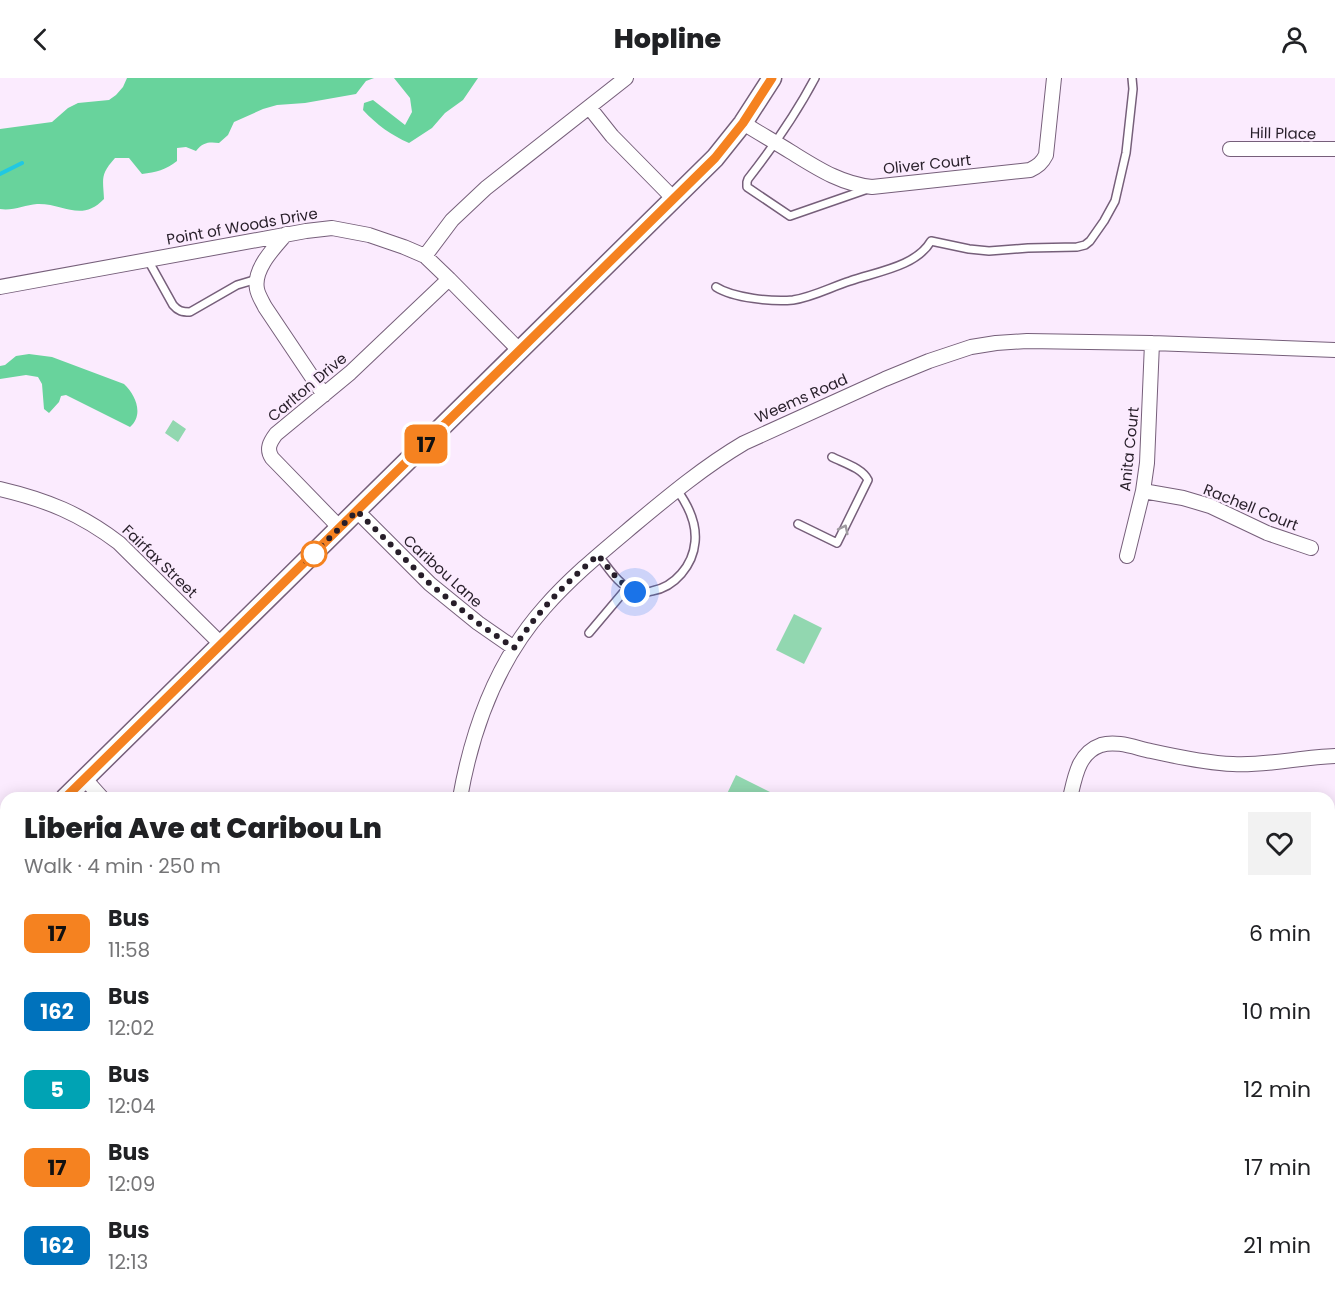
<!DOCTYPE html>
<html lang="en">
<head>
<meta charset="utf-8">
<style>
	body { margin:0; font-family:Poppins,sans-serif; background:#f2f2f2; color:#202124; height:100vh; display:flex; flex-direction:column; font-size:22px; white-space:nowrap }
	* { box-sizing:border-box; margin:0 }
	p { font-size:20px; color:#757577 }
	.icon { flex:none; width:33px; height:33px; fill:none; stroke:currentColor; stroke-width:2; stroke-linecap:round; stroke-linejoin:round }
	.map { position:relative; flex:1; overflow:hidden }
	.side { position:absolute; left:0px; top:714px; width:1335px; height:506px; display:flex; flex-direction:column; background:#fff; border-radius:18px 18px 0 0; box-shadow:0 3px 15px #0003 }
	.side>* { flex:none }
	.badge { padding:0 12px; border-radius:9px; font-size:21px; line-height:39px }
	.you { position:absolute; width:30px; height:30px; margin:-15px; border:4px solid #fff; border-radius:50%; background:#1a73e8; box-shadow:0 0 0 9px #1a73e833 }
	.map>.badge { position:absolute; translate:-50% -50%; box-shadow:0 0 0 3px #fff }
	.round { display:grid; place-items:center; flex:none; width:63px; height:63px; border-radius:0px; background:#f2f2f2 }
	.summary { display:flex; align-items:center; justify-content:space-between; height:102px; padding:0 24px }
	h1 { font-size:28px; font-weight:800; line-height:45px }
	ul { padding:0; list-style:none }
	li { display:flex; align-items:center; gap:18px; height:78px; padding:0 24px }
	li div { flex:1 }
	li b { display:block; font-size:22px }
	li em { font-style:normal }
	li .badge { min-width:66px; font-weight:700; text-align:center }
	header { display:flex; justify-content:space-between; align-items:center; height:78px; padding:0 24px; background:#fff; font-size:27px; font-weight:800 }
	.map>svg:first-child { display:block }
</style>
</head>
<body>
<header><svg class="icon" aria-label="back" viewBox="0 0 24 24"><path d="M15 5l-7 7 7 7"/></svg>Hopline<svg class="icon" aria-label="person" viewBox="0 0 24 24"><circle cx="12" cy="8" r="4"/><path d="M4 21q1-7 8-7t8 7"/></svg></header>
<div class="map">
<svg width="1335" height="1219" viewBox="0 0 1335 1219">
	<rect width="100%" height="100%" fill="#fbebfe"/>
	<path fill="#92d7b0" d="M 173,342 L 186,351 L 178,364 L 165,355 Z
		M 794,536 L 822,550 L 804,586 L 776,572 Z
		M 736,697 L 780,719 L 779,720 L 725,720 Z"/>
	<path fill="#68d39c" d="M 127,0 L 374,0 L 366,3 L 356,16 L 305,25 L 277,27 L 263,31 L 234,44 L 228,57 L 219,65 C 209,64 203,64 196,73 L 186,69 L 177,70 L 177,83 C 166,92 156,94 142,96 L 129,80 L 115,80 C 100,97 103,100 104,121 C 81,145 64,125 37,126 C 25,127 13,133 0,131 L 0,51 L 52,44 L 68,30 L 78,25 L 109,22 L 116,17 L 123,9 Z
		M 394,0 L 478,0 L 463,22 L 445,35 L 432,50 L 409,65 C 391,57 377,47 363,32 L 364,25 L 373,22 L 405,47 L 412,34 L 410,20 Z
		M 29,276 L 52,279 L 124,306 C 136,317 144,337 130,349 L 66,317 L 61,318 L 59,324 L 49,335 L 44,331 L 42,306 L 38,299 L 26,297 L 0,301 L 0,288 L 5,287 L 16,278 Z"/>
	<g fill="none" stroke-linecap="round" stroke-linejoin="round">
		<path stroke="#21c8e2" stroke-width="4" d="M 0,96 L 22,85"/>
		<defs>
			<path id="lane" d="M 815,0 C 796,36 773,69 748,101 L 747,104 L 747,109 L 790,138 L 865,112
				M 148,182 L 173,227 C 178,233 182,234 190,234 L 237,207 L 257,201
				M 716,209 C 733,220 773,224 793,222 C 813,219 831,209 850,203 C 875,194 916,189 931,163 L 969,171 L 989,173 L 1028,170 L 1077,169 L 1085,167 L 1090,163 L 1104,143 L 1115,123 L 1126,75 L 1133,11 L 1132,0
				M 798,446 L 837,465 L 868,402 C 862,390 844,385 832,379
				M 598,477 C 608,489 618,507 634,513 C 640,515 646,515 652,513 C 675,509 693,487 695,464 C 697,444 688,427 677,412
				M 589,555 L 627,510"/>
			<path id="street" d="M 589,29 L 612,58 L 674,121
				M 743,45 C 759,55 775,64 791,74 C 817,90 841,106 872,109 L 1030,92 C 1038,88 1042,85 1046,77 L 1054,0
				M 1230,71 L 1335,71
				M 286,156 C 274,170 253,191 257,211 C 258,217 262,223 265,229 L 324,317
				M 425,178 L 452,142 L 486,110 L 626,0
				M 0,209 L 306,153 L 332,150 L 369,157 L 404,169 L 425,178 L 449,201 L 520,273
				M 0,411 C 47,422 81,436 119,465 L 222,567
				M 1143,413 L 1183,420 L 1210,428 L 1267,455 L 1311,470
				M 357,433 L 430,506 L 478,545 L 514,570
				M 340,450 L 272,380 C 266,371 270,364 276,356 L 350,295 L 449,201
				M 1127,478 L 1143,413 L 1147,385 L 1152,265
				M 85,701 L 102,720
				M 460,720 C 472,652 497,583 544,530 C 571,499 603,473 634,447 C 670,417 705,388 744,365 L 885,301 L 929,283 L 971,269 L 996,265 L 1027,263 L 1152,265 L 1335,272
				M 1070,720 C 1075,699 1078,675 1101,667 C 1117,662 1136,670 1151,673 C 1178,679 1206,685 1233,686 C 1267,688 1301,679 1335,678
				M 0,957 L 6,959
				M 1329,1066 L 1335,1069
				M 1329,1165 L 1335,1154
				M 0,1211 L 6,1202
				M 431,1219 L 432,1214
				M 949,1219 L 950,1214
				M 1297,1219 L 1300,1214"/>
			<path id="secondary" d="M 65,720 L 715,80 L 743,45 L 772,0
				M 0,784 L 6,778"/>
		</defs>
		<use href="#lane" stroke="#765f7a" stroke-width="10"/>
		<use href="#street" stroke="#765f7a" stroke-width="16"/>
		<use href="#secondary" stroke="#765f7a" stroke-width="21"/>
		<use href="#lane" stroke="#fff" stroke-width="7"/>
		<use href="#street" stroke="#fff" stroke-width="14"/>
		<use href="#secondary" stroke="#fff" stroke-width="18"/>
	</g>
	<defs><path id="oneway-chevron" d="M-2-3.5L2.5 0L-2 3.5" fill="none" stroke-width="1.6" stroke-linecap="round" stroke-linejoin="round" transform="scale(1.5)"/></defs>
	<use stroke="#9e9a9f" href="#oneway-chevron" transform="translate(844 451) rotate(-64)"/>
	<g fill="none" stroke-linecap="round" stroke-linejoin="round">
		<defs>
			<path id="line" d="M 65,720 L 715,80 L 743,45 L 772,0"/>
		</defs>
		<use href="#line" stroke="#fff" stroke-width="14"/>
		<use href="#line" stroke="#f58220" stroke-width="9"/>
		<path stroke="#271e29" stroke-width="6" stroke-dasharray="0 10.8" d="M 314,476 L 306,483 L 357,433 L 430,506 L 478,545 L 514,570 C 537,534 566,505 598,477 C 609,491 619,505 635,514"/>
	</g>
	<circle fill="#fff" stroke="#f58220" stroke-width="3" cx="314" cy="476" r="12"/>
	<g text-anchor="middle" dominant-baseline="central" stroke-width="4.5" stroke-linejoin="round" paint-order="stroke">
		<g font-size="15" fill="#271e29" stroke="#fbebfe">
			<text transform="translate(1283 55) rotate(1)">Hill Place</text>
			<text transform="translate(927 86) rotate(-6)">Oliver Court</text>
			<text transform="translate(242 148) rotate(-10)">Point of Woods Drive</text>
			<text transform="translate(307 309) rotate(-40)">Carlton Drive</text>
			<text transform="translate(801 320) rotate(-24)">Weems Road</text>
			<text transform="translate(1129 371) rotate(-84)">Anita Court</text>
			<text transform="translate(1251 429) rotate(22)">Rachell Court</text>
			<text transform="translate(160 483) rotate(44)">Fairfax Street</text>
			<text transform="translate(443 493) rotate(42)">Caribou Lane</text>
		</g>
	</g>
</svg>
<div class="you" style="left:635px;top:514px"></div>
<b class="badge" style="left:426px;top:366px;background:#f58220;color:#111">17</b>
<section class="side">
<div class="summary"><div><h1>Liberia Ave at Caribou Ln</h1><p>Walk · 4 min · 250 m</p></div><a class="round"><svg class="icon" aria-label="heart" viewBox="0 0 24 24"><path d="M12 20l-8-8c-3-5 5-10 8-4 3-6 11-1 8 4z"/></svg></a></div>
<ul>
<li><span class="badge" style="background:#f58220;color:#111">17</span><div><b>Bus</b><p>11:58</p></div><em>6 min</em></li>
<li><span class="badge" style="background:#0072bc;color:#fff">162</span><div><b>Bus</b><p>12:02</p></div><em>10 min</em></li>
<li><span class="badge" style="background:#00a3b4;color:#fff">5</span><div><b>Bus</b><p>12:04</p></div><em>12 min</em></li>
<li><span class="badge" style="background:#f58220;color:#111">17</span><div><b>Bus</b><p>12:09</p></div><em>17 min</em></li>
<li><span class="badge" style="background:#0072bc;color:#fff">162</span><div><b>Bus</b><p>12:13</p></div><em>21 min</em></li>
</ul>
</section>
</div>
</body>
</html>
